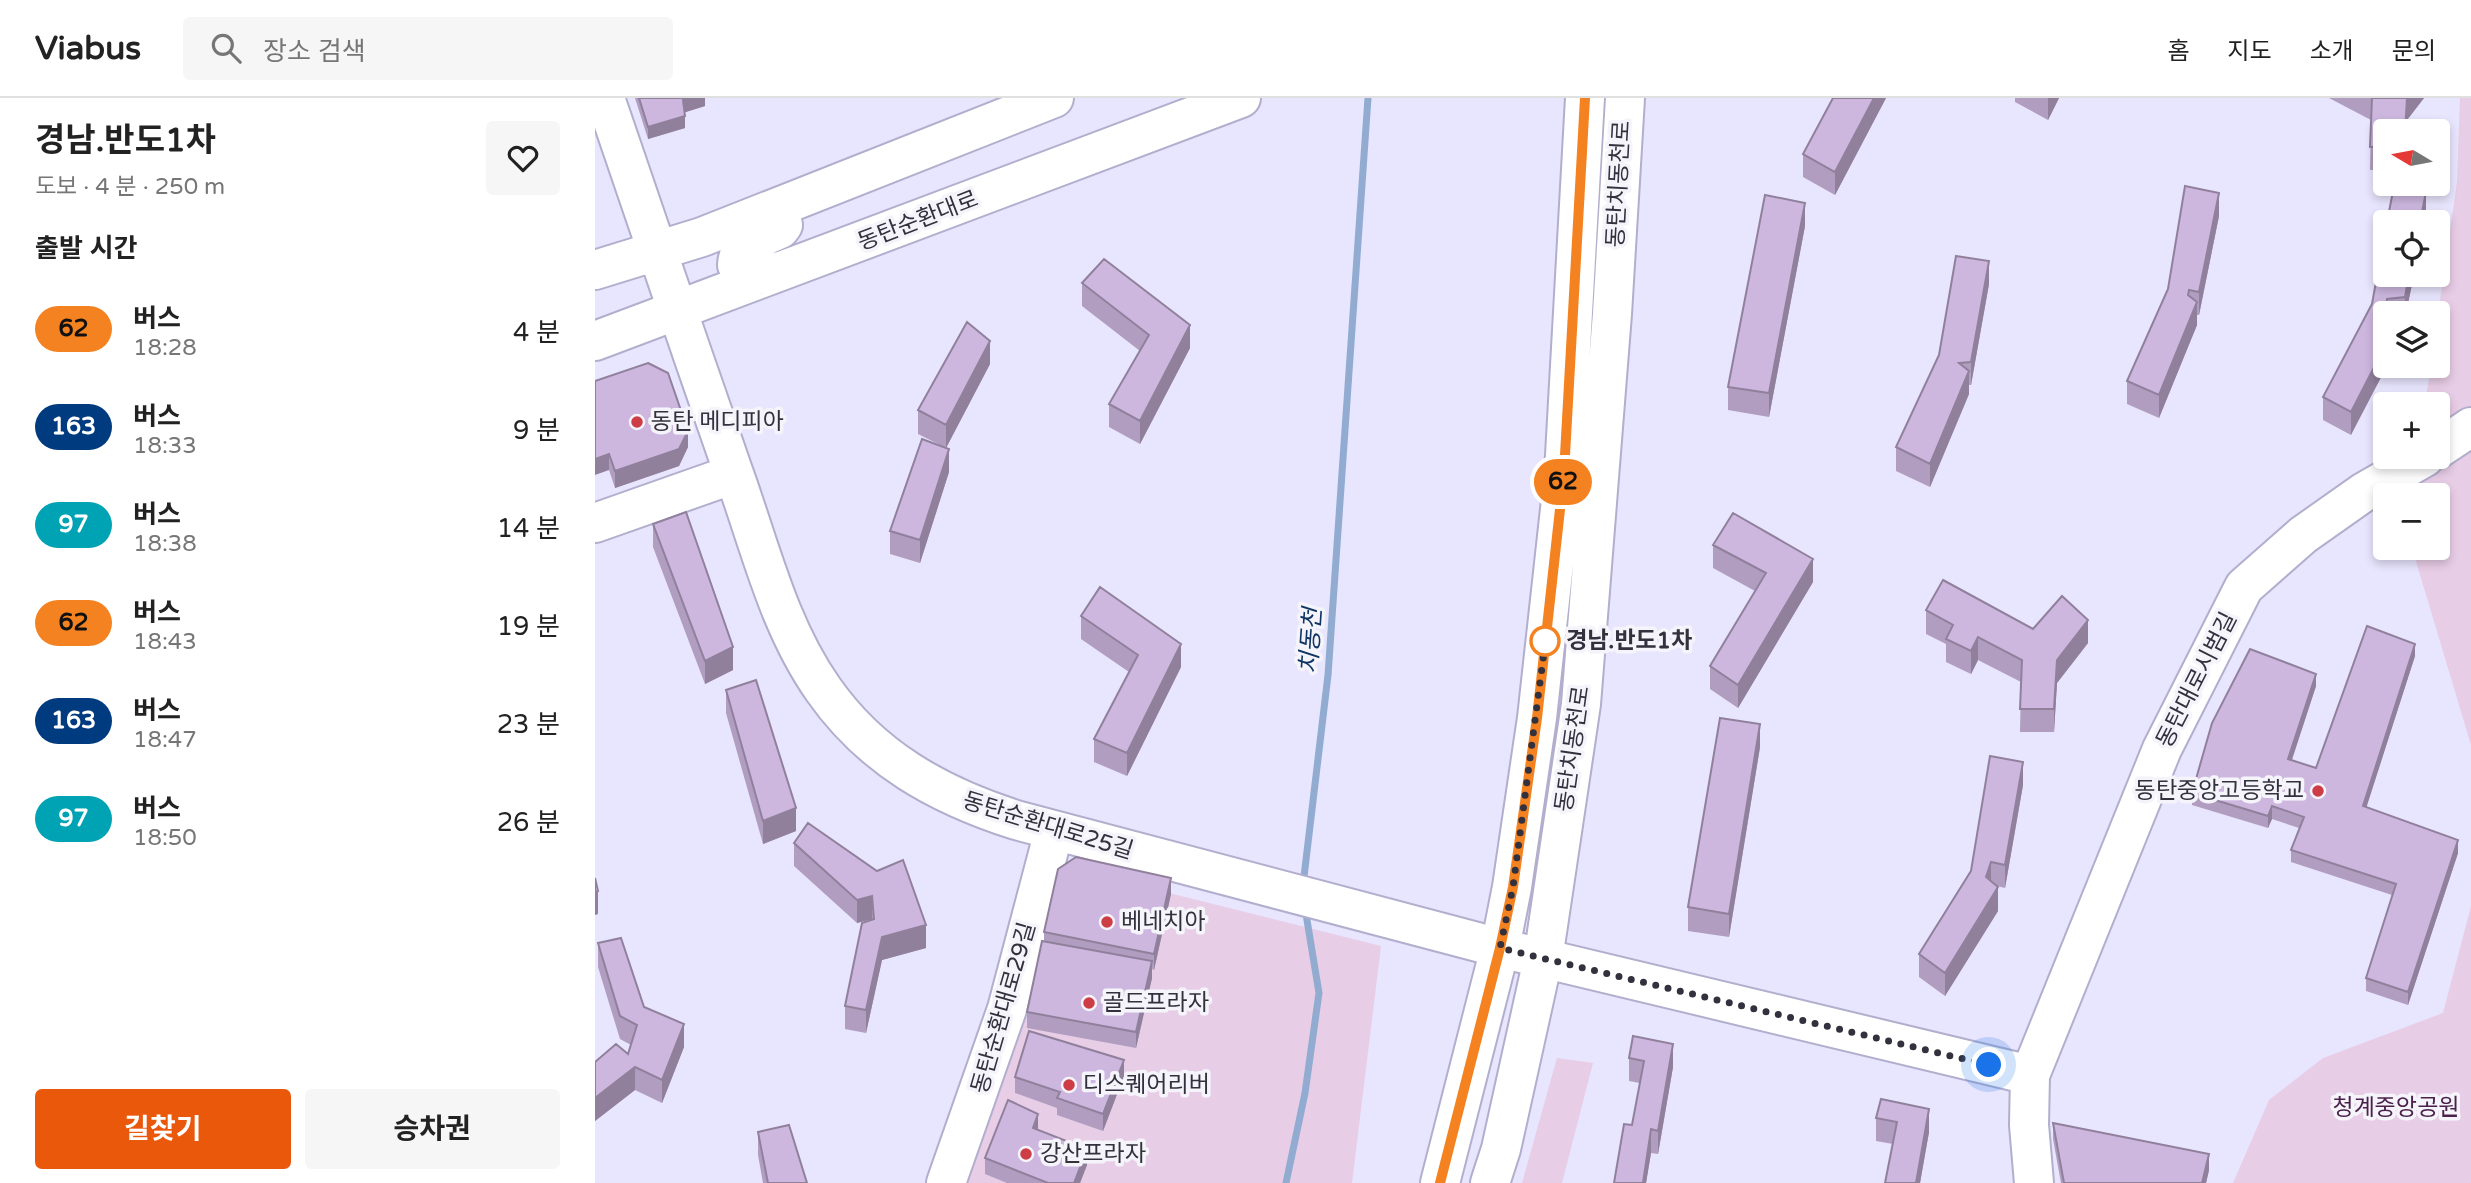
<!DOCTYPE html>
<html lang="ko">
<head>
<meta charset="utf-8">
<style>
	body { margin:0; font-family:"Varela Round","Noto Sans KR",sans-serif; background:#f6f6f6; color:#222; height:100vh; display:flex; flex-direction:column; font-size:26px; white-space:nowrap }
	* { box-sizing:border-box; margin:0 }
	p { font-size:23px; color:#767676 }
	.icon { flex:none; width:38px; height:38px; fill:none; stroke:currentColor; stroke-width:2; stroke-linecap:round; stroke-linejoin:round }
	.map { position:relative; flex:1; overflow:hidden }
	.sheet { display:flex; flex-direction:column; background:#fff; width:595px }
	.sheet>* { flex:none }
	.badge { padding:0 14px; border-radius:23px; font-size:24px; line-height:46px }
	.needle { width:46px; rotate:280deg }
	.controls { position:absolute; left:1778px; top:21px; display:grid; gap:14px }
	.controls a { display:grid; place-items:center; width:77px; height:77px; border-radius:7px; background:#fff; box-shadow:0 4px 10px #0003; font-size:35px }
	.you { position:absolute; width:35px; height:35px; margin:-18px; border:5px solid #fff; border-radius:50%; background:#1a73e8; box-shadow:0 0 0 10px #1a73e833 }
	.map>.badge { position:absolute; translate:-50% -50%; box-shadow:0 0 0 4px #fff }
	h2 { padding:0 35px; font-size:26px; line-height:63px }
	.round { display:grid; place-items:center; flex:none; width:74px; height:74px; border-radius:7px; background:#f6f6f6 }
	.head { display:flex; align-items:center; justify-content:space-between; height:119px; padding:0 35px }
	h1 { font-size:33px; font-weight:700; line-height:52px }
	.action { display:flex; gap:14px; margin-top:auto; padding:14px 35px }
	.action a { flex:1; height:80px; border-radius:7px; background:#ea580c; color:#fff; font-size:28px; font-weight:700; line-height:80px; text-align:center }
	.action a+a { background:#f6f6f6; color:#222 }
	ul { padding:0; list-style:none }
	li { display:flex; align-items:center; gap:21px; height:98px; padding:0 35px }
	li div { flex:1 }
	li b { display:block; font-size:26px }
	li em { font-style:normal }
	li .badge { min-width:77px; font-weight:700; text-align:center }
	header { display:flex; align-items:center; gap:42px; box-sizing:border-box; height:98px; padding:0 35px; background:#fff; border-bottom:2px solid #e0e0e0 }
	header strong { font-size:33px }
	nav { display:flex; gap:38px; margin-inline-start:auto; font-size:24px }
	.search { width:490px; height:63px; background:#f6f6f6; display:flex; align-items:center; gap:18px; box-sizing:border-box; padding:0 24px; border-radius:7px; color:#767676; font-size:26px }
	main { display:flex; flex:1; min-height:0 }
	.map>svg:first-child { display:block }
</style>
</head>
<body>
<header>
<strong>Viabus</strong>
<div class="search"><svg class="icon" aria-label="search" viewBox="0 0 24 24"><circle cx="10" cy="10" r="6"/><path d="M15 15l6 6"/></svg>장소 검색</div>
<nav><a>홈</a><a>지도</a><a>소개</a><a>문의</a></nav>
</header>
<main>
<section class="sheet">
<div class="head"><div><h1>경남.반도1차</h1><p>도보 · 4 분 · 250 m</p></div><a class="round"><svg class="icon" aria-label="heart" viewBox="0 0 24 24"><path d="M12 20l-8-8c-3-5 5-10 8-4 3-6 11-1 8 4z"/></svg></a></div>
<h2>출발 시간</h2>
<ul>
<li><span class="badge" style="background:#f58220;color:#111">62</span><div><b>버스</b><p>18:28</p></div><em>4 분</em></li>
<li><span class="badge" style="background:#003b80;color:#fff">163</span><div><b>버스</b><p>18:33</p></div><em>9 분</em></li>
<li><span class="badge" style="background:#00a3b4;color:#fff">97</span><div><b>버스</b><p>18:38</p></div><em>14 분</em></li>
<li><span class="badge" style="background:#f58220;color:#111">62</span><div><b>버스</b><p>18:43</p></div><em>19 분</em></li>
<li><span class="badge" style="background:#003b80;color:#fff">163</span><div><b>버스</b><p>18:47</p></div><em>23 분</em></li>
<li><span class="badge" style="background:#00a3b4;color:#fff">97</span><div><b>버스</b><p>18:50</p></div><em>26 분</em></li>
</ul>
<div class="action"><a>길찾기</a><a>승차권</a></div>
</section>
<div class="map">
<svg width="1876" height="1085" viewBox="0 0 1876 1085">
	<rect width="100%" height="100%" fill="#e8e5fe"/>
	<path fill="#e8cde6" d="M 1865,0 L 1876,0 L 1876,647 L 1817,450 L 1843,450 L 1843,397 L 1802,397 L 1843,359 L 1843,306 L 1830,306 L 1836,268 L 1843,268 L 1843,217 L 1862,84 Z
		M 462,767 L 786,848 L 757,1085 L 359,1085 Z
		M 1876,808 L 1876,1085 L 1638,1085 L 1674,1002 L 1728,960 L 1848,915 Z
		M 962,960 L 998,965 L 967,1085 L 927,1085 Z"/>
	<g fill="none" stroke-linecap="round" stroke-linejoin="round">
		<path stroke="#91acd0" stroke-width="7" d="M 708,787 L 733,577 L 773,0
			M 691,1085 L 710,995 L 724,895 L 710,810"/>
		<defs>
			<path id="secondary" d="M 10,0 C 53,125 95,251 139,376 C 165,448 183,527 228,591 C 276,660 343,697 421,722 L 905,850 L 1435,977
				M 0,172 L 107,139 L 459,0
				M 185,173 C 169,176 154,182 142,167 C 143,144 166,140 185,131 L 188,127
				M 0,243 L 646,0
				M 1843,351 L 1876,329
				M 0,425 L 139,376
				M 351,1085 L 412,911 L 459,733
				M 1439,1085 L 1434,1027 L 1435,977 L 1567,651 L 1649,489 L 1708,437 L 1769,394 L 1830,359"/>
			<path id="primary" d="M 845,1085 L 905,850 L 917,789 L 942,620 L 969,375 L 990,0
				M 895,1085 L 906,1051 L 948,861 L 986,606 L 1017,216 L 1030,0"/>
		</defs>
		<use href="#secondary" stroke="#b2aecd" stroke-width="42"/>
		<use href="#primary" stroke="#b2aecd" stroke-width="42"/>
		<use href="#secondary" stroke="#fff" stroke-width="38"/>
		<use href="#primary" stroke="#fff" stroke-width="38"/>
	</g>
	<path fill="#b09dc0" d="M 40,0 L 110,0 L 110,8 L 90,14 L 90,30 L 53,41 Z
		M 1238,0 L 1291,0 L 1240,97 L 1208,79 L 1208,56 Z
		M 1420,0 L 1464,0 L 1453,22 L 1420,4 Z
		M 1734,0 L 1829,0 L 1812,22 L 1790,33 L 1790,71 L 1775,72 L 1776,22 Z
		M 1624,118 L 1604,217 L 1602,217 L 1602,227 L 1564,320 L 1532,306 L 1532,283 Z
		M 1210,128 L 1174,319 L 1133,312 L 1133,289 Z
		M 1790,177 L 1819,177 L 1811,215 L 1790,215 L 1756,337 L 1728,322 L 1728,299 L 1777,206 Z
		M 487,185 L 595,250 L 545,346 L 514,329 L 514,306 L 545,253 L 487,208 Z
		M 1394,186 L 1376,287 L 1374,287 L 1374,296 L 1335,389 L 1301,373 L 1301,349 Z
		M 395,266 L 351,350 L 323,336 L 323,312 Z
		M 0,283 L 93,349 L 84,368 L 20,390 L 14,372 Z
		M 354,374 L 325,465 L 295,456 L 295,433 Z
		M 58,426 L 138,572 L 110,586 L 58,449 Z
		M 1118,447 L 1218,484 L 1143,610 L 1115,591 L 1115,568 L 1160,493 L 1118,470 Z
		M 1331,512 L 1438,531 L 1493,545 L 1462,585 L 1459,634 L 1425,634 L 1426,584 L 1383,562 L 1376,576 L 1351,564 L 1351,546 L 1331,536 Z
		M 486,518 L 586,569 L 532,678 L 499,664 L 499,641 L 534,574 L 486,541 Z
		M 1820,558 L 1771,709 L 1863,755 L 1813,907 L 1771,893 L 1771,880 L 1797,797 L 1696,764 L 1696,752 L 1704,730 L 1677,721 L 1673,730 L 1597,707 L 1597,695 L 1721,588 L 1697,662 L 1721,670 Z
		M 131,592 L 201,733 L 168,746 L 131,615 Z
		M 1165,649 L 1134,839 L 1093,833 L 1093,809 Z
		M 1428,687 L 1410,790 L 1402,788 L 1403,813 L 1350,898 L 1324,879 L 1324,856 Z
		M 213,725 L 331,850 L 287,862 L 271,935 L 250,931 L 250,908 L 277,821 L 262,825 L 199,768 L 199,745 Z
		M 576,796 L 559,872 L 557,871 L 557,880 L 541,950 L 432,930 L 432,914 L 449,843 L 449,834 Z
		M 3,845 L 49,909 L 89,949 L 67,1005 L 40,992 L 0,1023 L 0,964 L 33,956 L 36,947 L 25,941 L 3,869 Z
		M 1034,960 L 1078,969 L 1063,1056 L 1056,1055 L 1051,1085 L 1019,1085 L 1037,1027 L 1045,985 L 1034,983 Z
		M 529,978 L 508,1033 L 462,1017 L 462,1010 L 420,995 L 420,979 Z
		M 1286,1001 L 1334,1034 L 1325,1085 L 1290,1085 L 1298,1046 L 1281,1043 L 1281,1020 Z
		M 1458,1025 L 1614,1072 L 1611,1085 L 1466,1085 L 1458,1041 Z
		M 443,1032 L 492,1067 L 485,1085 L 412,1085 L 390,1076 L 390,1060 Z
		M 163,1034 L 212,1085 L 168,1085 L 163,1057 Z"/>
	<path fill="#90809c" d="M 95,0 L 110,0 L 110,8 L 88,15 L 88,2 Z
		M 1279,0 L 1291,0 L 1240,97 L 1240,74 Z
		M 1453,0 L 1464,0 L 1453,22 Z
		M 1812,0 L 1829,0 L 1812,22 L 1812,33 L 1810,33 Z
		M 90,18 L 90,30 L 53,41 L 53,29 Z
		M 1831,94 L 1831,117 L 1829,124 L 1825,124 Z
		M 1624,95 L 1624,118 L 1604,217 L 1604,194 Z
		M 1210,105 L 1210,128 L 1174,319 L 1174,295 Z
		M 1394,163 L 1394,186 L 1376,287 L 1376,264 Z
		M 1814,177 L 1819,177 L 1811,215 L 1810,215 L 1810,199 Z
		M 1602,204 L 1602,227 L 1564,320 L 1564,297 Z
		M 595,227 L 595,250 L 545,346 L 545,323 Z
		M 395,243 L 395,266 L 351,350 L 351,327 Z
		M 1790,248 L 1790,268 L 1792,268 L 1756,337 L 1756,314 Z
		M 1374,273 L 1374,296 L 1335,389 L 1335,366 Z
		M 93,333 L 93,349 L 84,368 L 20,390 L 20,373 Z
		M 354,351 L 354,374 L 325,465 L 325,442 Z
		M 14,356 L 14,372 L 0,377 L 0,361 Z
		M 1218,461 L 1218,484 L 1143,610 L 1143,587 Z
		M 1493,522 L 1493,545 L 1462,585 L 1459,634 L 1459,611 L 1462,562 Z
		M 1383,539 L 1383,562 L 1376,576 L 1376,553 Z
		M 586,546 L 586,569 L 532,678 L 532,655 Z
		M 1820,546 L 1820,558 L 1768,720 L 1768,708 Z
		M 138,549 L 138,572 L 110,586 L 110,563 Z
		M 1721,576 L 1721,588 L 1693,673 L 1693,661 Z
		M 1165,626 L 1165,649 L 1134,839 L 1134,816 Z
		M 1428,664 L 1428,687 L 1410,790 L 1410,767 Z
		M 1677,708 L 1677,721 L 1673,730 L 1673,718 Z
		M 201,710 L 201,733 L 168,746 L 168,723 Z
		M 1863,742 L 1863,755 L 1813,907 L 1813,894 Z
		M 1396,764 L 1396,787 L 1391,779 Z
		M 576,780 L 576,796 L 559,872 L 559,856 Z
		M 1403,789 L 1403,813 L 1350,898 L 1350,875 Z
		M 3,793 L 3,816 L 0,817 L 0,794 Z
		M 277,798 L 277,821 L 262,825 L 262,802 Z
		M 331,827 L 331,850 L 287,862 L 271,935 L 271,912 L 287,839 Z
		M 557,863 L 557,880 L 541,950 L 541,934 Z
		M 89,926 L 89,949 L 67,1005 L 67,982 Z
		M 1078,946 L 1078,969 L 1063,1056 L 1063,1033 Z
		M 529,962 L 529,978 L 508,1033 L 508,1016 Z
		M 40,969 L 40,992 L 0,1023 L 0,1000 Z
		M 1334,1011 L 1334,1034 L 1325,1085 L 1321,1085 Z
		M 443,1016 L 443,1032 L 438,1030 Z
		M 1056,1031 L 1056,1055 L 1051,1085 L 1048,1085 Z
		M 492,1051 L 492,1067 L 485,1085 L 479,1085 Z
		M 1614,1056 L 1614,1072 L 1611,1085 L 1607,1085 Z"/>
	<path fill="#cdb7df" stroke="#90809c" stroke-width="2" d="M 44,0 L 95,0 L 88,2 L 90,18 L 53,29 Z
		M 1238,0 L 1279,0 L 1240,74 L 1208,56 Z
		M 1777,0 L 1812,0 L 1810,33 L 1790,33 L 1790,48 L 1775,49 Z
		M 1590,88 L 1624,95 L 1604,194 L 1594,192 L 1593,197 L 1602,204 L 1564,297 L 1532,283 L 1573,191 Z
		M 1799,88 L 1831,94 L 1825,124 L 1792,124 Z
		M 1170,97 L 1210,105 L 1174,295 L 1133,289 Z
		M 1790,134 L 1790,177 L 1814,177 L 1810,199 L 1792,201 L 1791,208 L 1806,215 L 1790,215 L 1790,248 L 1756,314 L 1728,299 L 1777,206 Z
		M 1361,158 L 1394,163 L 1376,264 L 1364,265 L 1374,273 L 1335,366 L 1301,349 L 1344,257 Z
		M 509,161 L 595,227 L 545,323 L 514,306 L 554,237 L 487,185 Z
		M 372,224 L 395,243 L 351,327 L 323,312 Z
		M 53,265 L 73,275 L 93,333 L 84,351 L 20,373 L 14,356 L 0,361 L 0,283 Z
		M 327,341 L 354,351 L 325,442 L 295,433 Z
		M 91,414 L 138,549 L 110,563 L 58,426 Z
		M 1138,415 L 1218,461 L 1143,587 L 1115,568 L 1171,475 L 1118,447 Z
		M 1348,482 L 1438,531 L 1467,498 L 1493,522 L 1462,562 L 1459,611 L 1425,611 L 1427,562 L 1383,539 L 1376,553 L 1351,541 L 1358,527 L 1331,512 Z
		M 505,489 L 586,546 L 532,655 L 499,641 L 543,557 L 486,518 Z
		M 1772,528 L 1820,546 L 1768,708 L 1863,742 L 1813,894 L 1771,880 L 1801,786 L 1696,752 L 1709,719 L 1677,708 L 1673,718 L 1597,695 L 1617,625 L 1655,551 L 1721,576 L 1693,661 L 1721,670 Z
		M 161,582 L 201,710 L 168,723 L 131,592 Z
		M 1125,620 L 1165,626 L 1134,816 L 1093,809 Z
		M 1395,658 L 1428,664 L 1410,767 L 1396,764 L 1391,779 L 1403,789 L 1350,875 L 1324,856 L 1376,773 Z
		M 213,725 L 282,773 L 308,762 L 331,827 L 287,839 L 271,912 L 250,908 L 267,825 L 279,821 L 277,798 L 262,802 L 199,745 Z
		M 481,759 L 576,780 L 559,856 L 449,834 L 463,771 Z
		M 0,780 L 3,793 L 0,794 Z
		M 26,840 L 49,909 L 89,926 L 67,982 L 40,969 L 0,1000 L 0,964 L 21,946 L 33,956 L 42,927 L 25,918 L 3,845 Z
		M 447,843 L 557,863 L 541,934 L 432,914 Z
		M 434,933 L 529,962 L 508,1016 L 462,1000 L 465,994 L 420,979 Z
		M 1038,938 L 1078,946 L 1063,1033 L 1056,1031 L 1048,1085 L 1019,1085 L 1029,1026 L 1037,1027 L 1049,963 L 1034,960 Z
		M 1286,1001 L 1334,1011 L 1321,1085 L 1290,1085 L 1302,1024 L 1281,1020 Z
		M 413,1002 L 443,1016 L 438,1030 L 492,1051 L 479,1085 L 453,1085 L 390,1060 Z
		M 1458,1025 L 1614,1056 L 1607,1085 L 1469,1085 Z
		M 194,1027 L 212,1085 L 173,1085 L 163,1034 Z"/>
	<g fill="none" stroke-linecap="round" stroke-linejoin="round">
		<defs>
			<path id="line" d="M 845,1085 L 905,850 L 918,789 L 942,620 L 969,375 L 990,0"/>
		</defs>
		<use href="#line" stroke="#fff" stroke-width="16"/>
		<use href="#line" stroke="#f58220" stroke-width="10"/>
		<path stroke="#32313d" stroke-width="7" stroke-dasharray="0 12.6" d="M 950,543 L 951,539 L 918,789 L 905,850 L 1394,967"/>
	</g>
	<g fill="#cd3d45" stroke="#f5f4fb" stroke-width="2.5">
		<circle cx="42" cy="324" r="7"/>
		<circle cx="1723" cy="693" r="7"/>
		<circle cx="512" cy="824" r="7"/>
		<circle cx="494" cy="905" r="7"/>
		<circle cx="474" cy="987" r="7"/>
		<circle cx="431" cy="1056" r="7"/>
	</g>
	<circle fill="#fff" stroke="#f58220" stroke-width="3.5" cx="950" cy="543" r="14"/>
	<g text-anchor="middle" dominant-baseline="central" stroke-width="7" stroke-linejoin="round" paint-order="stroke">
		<g font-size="23" fill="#32313d" stroke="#f5f4fb">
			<text transform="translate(1024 86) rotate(-87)">동탄치동천로</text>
			<text transform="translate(323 123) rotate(-21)">동탄순환대로</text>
			<text transform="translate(1602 582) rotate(-63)">동탄대로시범길</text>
			<text transform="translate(978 651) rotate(-82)">동탄치동천로</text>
			<text transform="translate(453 728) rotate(17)">동탄순환대로25길</text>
			<text transform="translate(409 910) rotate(-74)">동탄순환대로29길</text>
		</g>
		<g font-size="23" fill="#32313d" stroke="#f5f4fb" text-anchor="start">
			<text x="56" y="324">동탄 메디피아</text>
			<text x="1709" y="693" text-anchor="end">동탄중앙고등학교</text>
			<text x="526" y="824">베네치아</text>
			<text x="508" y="905">골드프라자</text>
			<text x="488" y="987">디스퀘어리버</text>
			<text x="445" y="1056">강산프라자</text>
		</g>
		<g font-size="23" font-weight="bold" fill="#32313d" stroke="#f5f4fb" text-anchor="start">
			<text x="971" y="543">경남.반도1차</text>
		</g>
		<g font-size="23" fill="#4b204b" stroke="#f5f4fb">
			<text x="1801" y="1010">청계중앙공원</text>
		</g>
		<g font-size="24" font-style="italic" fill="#103563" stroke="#f5f4fb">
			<text transform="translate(716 543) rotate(-86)">치동천</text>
		</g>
	</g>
</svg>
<div class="controls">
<a><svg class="needle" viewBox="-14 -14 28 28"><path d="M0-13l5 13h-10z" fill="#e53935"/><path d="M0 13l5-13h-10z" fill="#767676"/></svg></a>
<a><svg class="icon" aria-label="locate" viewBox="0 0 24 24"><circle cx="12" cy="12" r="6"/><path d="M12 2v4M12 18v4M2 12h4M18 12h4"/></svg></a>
<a><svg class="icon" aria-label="layers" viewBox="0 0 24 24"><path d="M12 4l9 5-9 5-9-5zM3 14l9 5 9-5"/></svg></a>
<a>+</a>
<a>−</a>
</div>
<div class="you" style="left:1394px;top:967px"></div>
<b class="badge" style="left:968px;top:384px;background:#f58220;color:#111">62</b>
</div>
</main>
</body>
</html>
